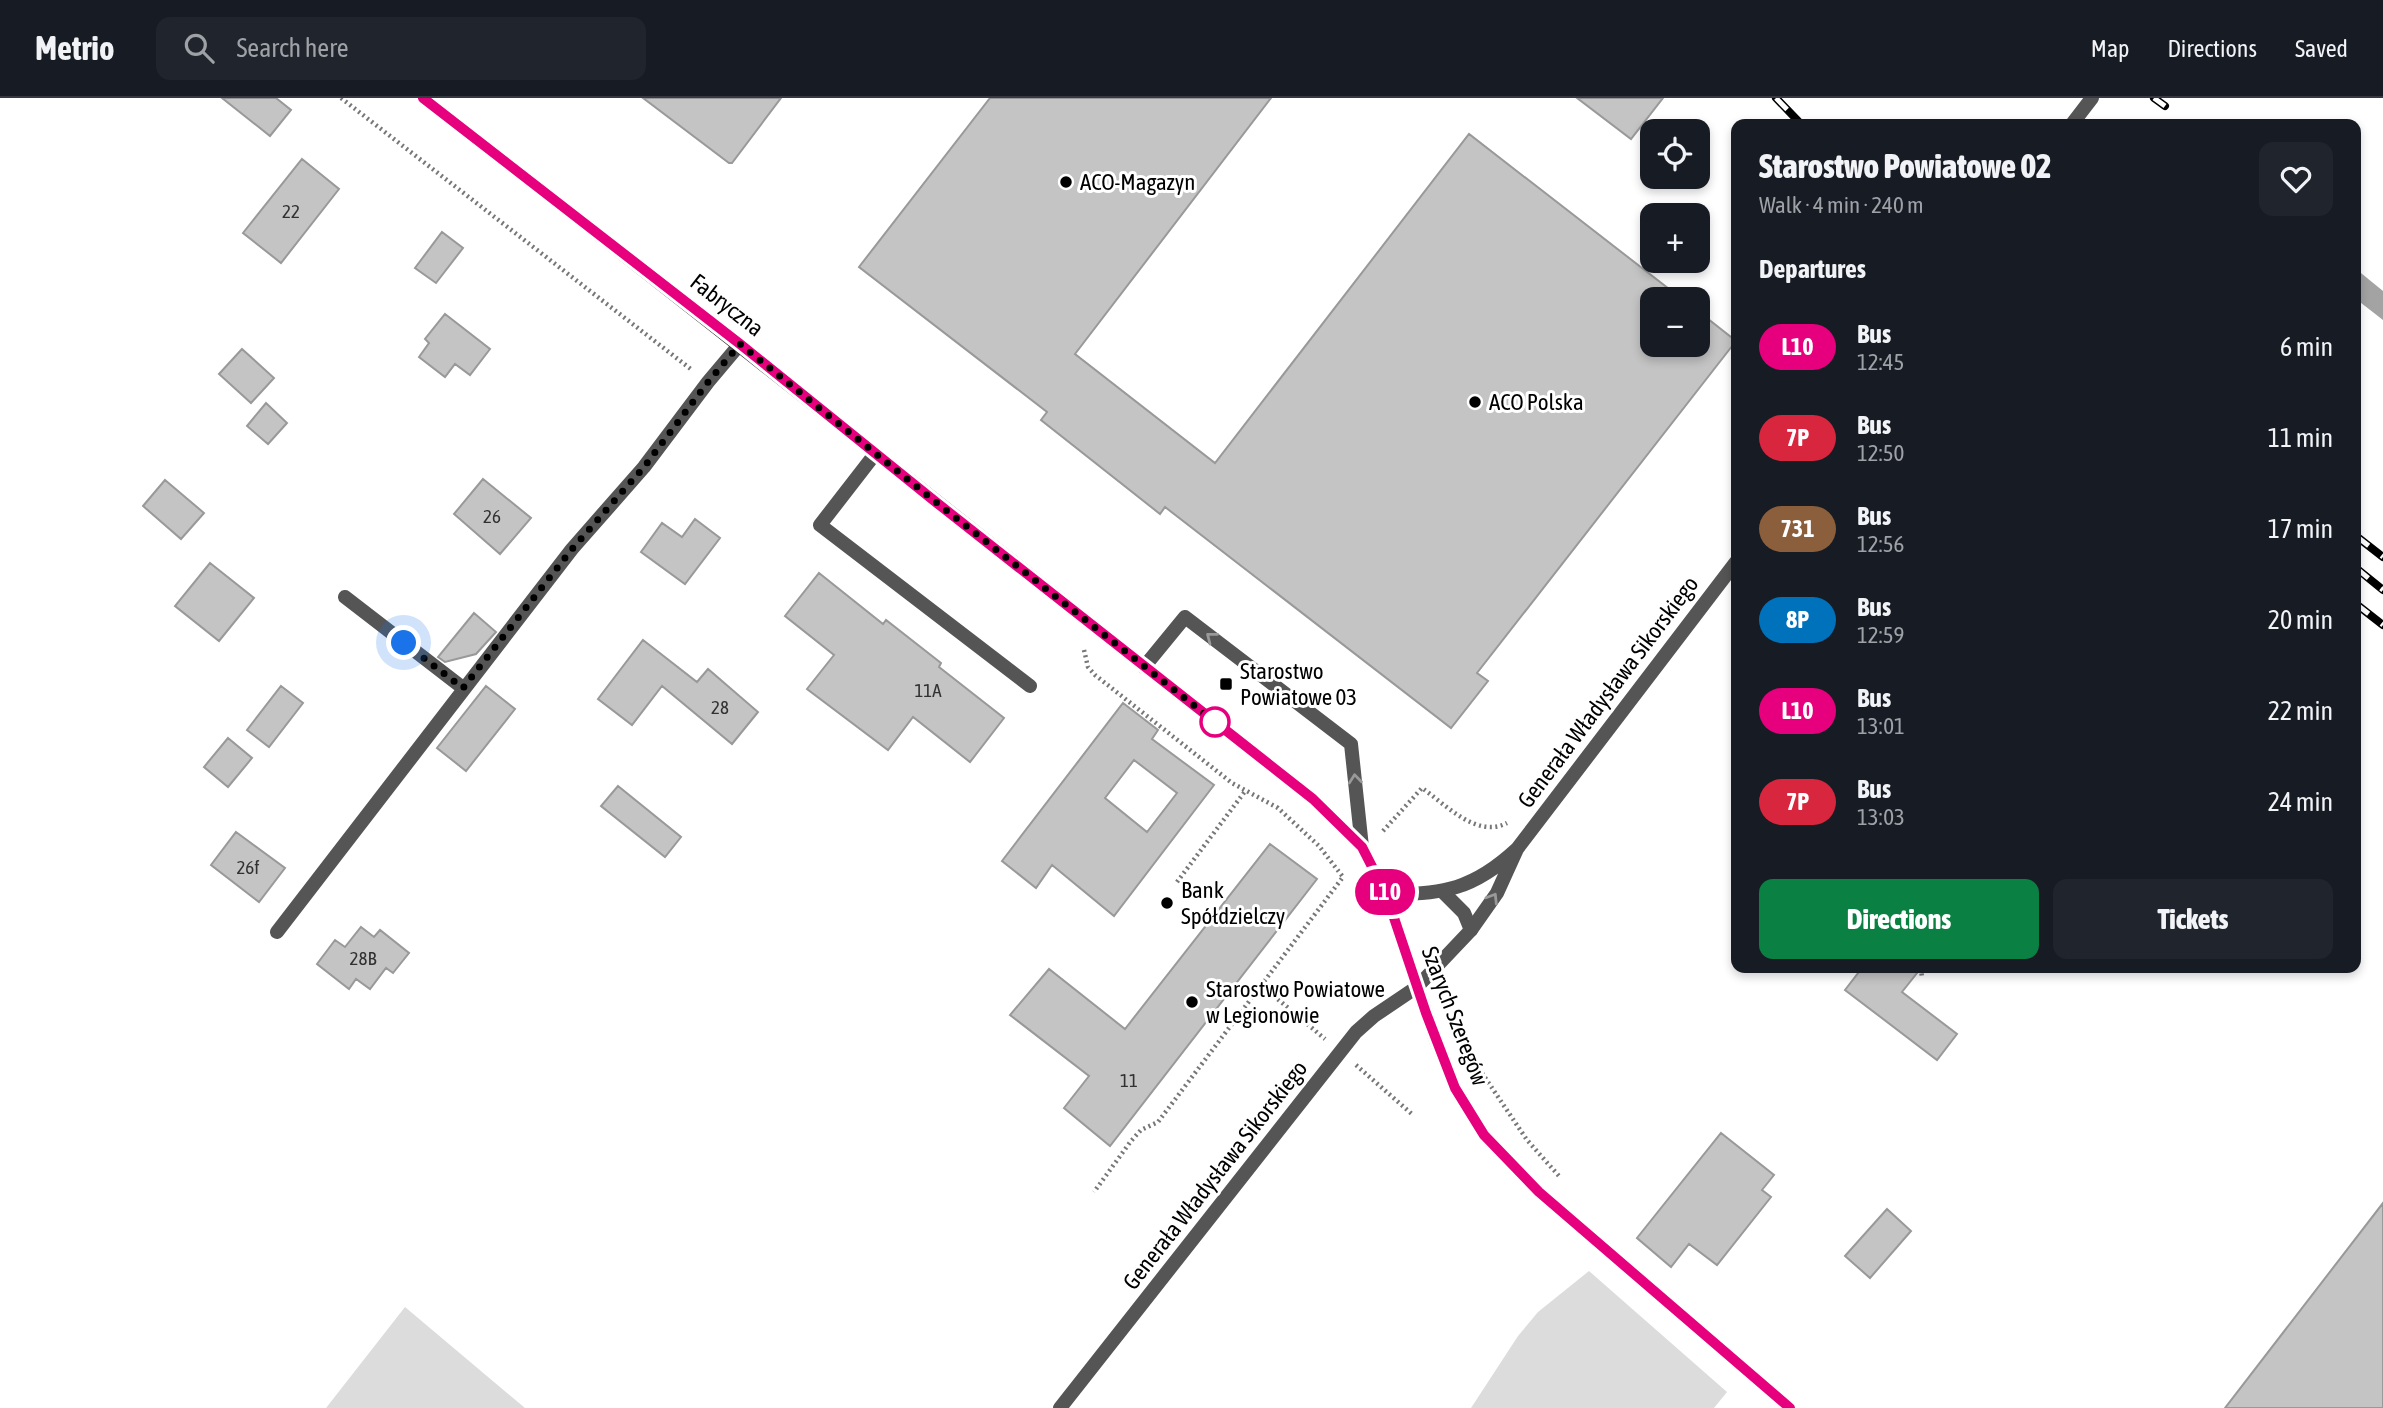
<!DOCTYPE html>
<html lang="en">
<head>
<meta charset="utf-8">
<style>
	body { margin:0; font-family:"Asap Condensed",sans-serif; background:#20242c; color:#f1f3f6; height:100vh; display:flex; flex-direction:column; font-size:26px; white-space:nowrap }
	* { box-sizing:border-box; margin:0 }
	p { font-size:23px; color:#9ea1a6 }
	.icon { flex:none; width:38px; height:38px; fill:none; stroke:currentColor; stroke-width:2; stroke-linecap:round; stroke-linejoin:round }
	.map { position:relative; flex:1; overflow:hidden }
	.panel { position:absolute; left:1731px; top:21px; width:630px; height:854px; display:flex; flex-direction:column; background:#171b24; border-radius:14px; box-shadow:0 4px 10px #0003 }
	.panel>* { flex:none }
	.badge { padding:0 14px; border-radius:23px; font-size:24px; line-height:46px }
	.fabs { position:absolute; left:1640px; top:21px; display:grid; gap:14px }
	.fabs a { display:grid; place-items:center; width:70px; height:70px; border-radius:14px; background:#171b24; box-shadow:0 4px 10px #0003; font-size:35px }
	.you { position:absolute; width:35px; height:35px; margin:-18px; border:5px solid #fff; border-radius:50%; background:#1a73e8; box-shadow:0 0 0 10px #1a73e833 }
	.map>.badge { position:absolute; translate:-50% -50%; box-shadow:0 0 0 4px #fff }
	h2 { padding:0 28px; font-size:26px; line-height:63px }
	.round { display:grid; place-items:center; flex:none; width:74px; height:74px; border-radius:14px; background:#20242c }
	.overview { display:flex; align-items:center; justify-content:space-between; height:119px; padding:0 28px }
	h1 { font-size:33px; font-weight:800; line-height:52px }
	.cta { display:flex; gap:14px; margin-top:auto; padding:14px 28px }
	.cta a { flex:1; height:80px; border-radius:14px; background:#0b8043; color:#fff; font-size:28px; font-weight:800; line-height:80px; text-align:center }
	.cta a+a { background:#20242c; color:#f1f3f6 }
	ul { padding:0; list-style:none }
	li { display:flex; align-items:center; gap:21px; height:91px; padding:0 28px }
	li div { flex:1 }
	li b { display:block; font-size:26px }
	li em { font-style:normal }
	li .badge { min-width:77px; font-weight:700; text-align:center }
	header { display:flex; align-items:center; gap:42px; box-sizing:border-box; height:98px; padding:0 35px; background:#171b24; border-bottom:2px solid #363941 }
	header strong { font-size:33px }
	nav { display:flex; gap:38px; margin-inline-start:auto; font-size:24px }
	.search { width:490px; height:63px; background:#20242c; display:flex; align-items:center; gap:18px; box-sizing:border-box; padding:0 24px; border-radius:14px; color:#9ea1a6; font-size:26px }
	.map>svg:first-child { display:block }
</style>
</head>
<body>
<header>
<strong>Metrio</strong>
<div class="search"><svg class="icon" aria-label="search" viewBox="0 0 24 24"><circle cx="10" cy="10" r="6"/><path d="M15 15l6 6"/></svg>Search here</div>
<nav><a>Map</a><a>Directions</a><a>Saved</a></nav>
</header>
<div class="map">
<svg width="2383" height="1310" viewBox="0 0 2383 1310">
	<rect width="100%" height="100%" fill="#fff"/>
	<path fill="#dcdcdc" d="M 1589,1173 L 1727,1294 L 1714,1310 L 1471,1310 L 1518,1238 L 1538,1214 Z
		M 405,1209 L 525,1310 L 326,1310 Z"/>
	<path fill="#a3a3a3" d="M 2356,171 L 2383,193 L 2383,222 L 2356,201 Z"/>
	<path fill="#c4c4c4" stroke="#999" stroke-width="2" fill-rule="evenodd" d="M 222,0 L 276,0 L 291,12 L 270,38 Z
		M 643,0 L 781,0 L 732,65 L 729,65 Z
		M 990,0 L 1271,0 L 1075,256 L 1215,365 L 1469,36 L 1682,201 L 1652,201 L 1652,247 L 1698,247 L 1698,213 L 1736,243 L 1477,575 L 1488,583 L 1451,630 L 1165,409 L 1160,416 L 1041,322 L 1047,314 L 859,169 Z
		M 1577,0 L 1663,0 L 1631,41 Z
		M 302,61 L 339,91 L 281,165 L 243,135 Z
		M 442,134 L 463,150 L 436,185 L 415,170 Z
		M 445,216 L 490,251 L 470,277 L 455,266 L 445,279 L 419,259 L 429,245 L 425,241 Z
		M 242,251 L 274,280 L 251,305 L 219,276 Z
		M 266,305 L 287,325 L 268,346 L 247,328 Z
		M 483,381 L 531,420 L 500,456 L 454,416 Z
		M 165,382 L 204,415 L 181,441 L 143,408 Z
		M 695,421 L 720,440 L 685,486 L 641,454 L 662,425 L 682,439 Z
		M 210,465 L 254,500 L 219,543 L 175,508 Z
		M 819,475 L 883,526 L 886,522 L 941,565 L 939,569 L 1004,620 L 970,664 L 913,619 L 888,652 L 807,591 L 834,557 L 785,518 Z
		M 474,515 L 496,534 L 476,556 L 445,564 L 438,559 Z
		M 643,542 L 697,584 L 708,571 L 758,614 L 732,646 L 662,588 L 632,627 L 598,601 Z
		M 281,588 L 303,605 L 269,649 L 247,632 Z
		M 486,588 L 515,611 L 466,673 L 437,650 Z
		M 1123,605 L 1158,632 L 1152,641 L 1214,687 L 1114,818 L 1052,767 L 1036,790 L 1002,763 ZM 1134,662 L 1177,695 L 1147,734 L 1105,700 Z
		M 228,640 L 252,660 L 228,689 L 204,669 Z
		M 618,688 L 681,739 L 665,759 L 601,708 Z
		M 236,734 L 285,770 L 259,804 L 211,767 Z
		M 1270,746 L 1317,781 L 1110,1048 L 1064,1010 L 1089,978 L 1010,917 L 1049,871 L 1125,931 Z
		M 361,829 L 374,839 L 380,832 L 409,855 L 393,875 L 386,870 L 370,891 L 356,881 L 349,891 L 317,866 L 335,842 L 345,849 Z
		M 1862,870 L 1921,870 L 1902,894 L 1957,936 L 1937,962 L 1845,892 Z
		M 1721,1035 L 1774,1077 L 1762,1092 L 1771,1099 L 1717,1167 L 1689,1146 L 1671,1169 L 1637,1140 Z
		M 2383,1105 L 2383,1310 L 2225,1310 Z
		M 1887,1111 L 1911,1133 L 1870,1180 L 1845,1158 Z"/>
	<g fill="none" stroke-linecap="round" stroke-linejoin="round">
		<path stroke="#777" stroke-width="4.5" stroke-dasharray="2 3.5" stroke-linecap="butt" d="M 341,0 L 692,272
			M 1084,552 L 1088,569 L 1095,577 L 1232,685 L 1278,710 L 1319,748 L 1343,779 L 1158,1024 L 1141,1032 L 1131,1043 L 1094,1094
			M 1383,733 L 1422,690 C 1445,706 1477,741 1507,725
			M 1177,784 L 1246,692
			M 1921,870 L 1922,880
			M 1261,887 L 1325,941
			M 1356,967 L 1413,1017
			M 1482,975 L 1527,1042 L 1559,1078"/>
		<path stroke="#555" stroke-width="14" d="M 2072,26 L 2092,0
			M 875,356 L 820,427 L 1030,588
			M 345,499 L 463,590
			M 1144,569 L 1185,519 L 1351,646 L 1362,749
			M 1443,794 L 1464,815 L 1471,832
			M 277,834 L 572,451 L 644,369 L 708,284 L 740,246"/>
		<path stroke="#555" stroke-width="14" d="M 1386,796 C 1443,797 1474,791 1517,751 L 1736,464
			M 1060,1310 L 1356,934 L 1374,918 L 1417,889 L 1471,832 L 1497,795 L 1517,751"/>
		<path stroke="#222" stroke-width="14" d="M 423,0 C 722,231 1016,468 1313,701 L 1362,749 L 1386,796 L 1435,940 L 1455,990 L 1484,1037 L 1539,1094 L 1790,1310"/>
		<defs>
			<path id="rail" d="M 1776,0 L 1801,26
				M 2154,0 L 2165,8
				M 2356,438 L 2383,459
				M 2356,470 L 2383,492
				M 2356,506 L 2383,527"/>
		</defs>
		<use href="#rail" stroke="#000" stroke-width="8"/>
		<use href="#rail" stroke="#fff" stroke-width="5" stroke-dasharray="16" stroke-linecap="butt"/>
	</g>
	<defs><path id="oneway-chevron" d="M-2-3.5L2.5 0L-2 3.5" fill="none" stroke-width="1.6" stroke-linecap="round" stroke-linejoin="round" transform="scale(1.75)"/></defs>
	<g stroke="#999">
		<use href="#oneway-chevron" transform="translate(1211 539) rotate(-142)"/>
		<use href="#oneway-chevron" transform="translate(1355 681) rotate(-96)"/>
		<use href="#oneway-chevron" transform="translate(1493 800) rotate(-58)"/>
	</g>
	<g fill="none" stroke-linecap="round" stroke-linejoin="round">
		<defs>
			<path id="line" d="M 423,0 L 740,246 L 937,405 L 1313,701 L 1362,749 L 1386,796 L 1426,915 L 1455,990 L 1484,1037 L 1539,1094 L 1790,1310"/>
		</defs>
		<use href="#line" stroke="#fff" stroke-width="16"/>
		<use href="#line" stroke="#e6007e" stroke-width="10"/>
		<path stroke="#000" stroke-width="7" stroke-dasharray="0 12.6" d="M 404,545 L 463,590 L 572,451 L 644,369 L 708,284 L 740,246 L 937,405 L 1215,624"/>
	</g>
	<g fill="#000" stroke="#fff" stroke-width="2.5">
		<circle cx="1066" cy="84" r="7"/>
		<circle cx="1475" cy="304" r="7"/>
		<rect x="1219" y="579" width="14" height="14" rx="3.5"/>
		<circle cx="1167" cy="805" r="7"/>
		<circle cx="1192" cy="904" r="7"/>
	</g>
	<circle fill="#fff" stroke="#e6007e" stroke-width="3.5" cx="1215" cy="624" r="14"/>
	<g text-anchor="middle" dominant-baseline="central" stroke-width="6" stroke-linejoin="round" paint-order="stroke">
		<g font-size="19" fill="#313131">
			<text x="291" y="113">22</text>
			<text x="492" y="418">26</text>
			<text x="928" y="592">11A</text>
			<text x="720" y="609">28</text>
			<text x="248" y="769">26f</text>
			<text x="363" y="860">28B</text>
			<text x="1129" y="982">11</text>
		</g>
		<g font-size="23" fill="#000" stroke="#fff" text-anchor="start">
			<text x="1080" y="84">ACO-Magazyn</text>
			<text x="1489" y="304">ACO Polska</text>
			<text x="1240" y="573">Starostwo<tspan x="1240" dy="26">Powiatowe 03</tspan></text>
			<text x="1181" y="792">Bank<tspan x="1181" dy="26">Spółdzielczy</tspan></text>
			<text x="1206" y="891">Starostwo Powiatowe<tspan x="1206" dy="26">w Legionowie</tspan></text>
		</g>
		<g font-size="23" fill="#000" stroke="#fff">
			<text transform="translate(727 207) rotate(38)">Fabryczna</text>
			<text transform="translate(1608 594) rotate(-53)">Generała Władysława Sikorskiego</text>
			<text transform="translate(1455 918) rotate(69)">Szarych Szeregów</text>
			<text transform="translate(1215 1077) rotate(-52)">Generała Władysława Sikorskiego</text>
		</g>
	</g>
</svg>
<div class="fabs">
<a><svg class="icon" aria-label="locate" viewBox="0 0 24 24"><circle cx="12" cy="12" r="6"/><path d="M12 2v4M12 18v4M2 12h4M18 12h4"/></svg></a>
<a>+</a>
<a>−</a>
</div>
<div class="you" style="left:404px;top:545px"></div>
<b class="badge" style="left:1385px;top:794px;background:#e6007e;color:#fff">L10</b>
<section class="panel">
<div class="overview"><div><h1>Starostwo Powiatowe 02</h1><p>Walk · 4 min · 240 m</p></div><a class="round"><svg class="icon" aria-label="heart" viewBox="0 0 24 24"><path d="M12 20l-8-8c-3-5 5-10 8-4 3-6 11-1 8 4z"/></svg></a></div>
<h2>Departures</h2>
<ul>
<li><span class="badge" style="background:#e6007e;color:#fff">L10</span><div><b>Bus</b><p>12:45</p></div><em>6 min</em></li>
<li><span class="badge" style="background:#d7263d;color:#fff">7P</span><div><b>Bus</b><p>12:50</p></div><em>11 min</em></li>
<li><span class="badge" style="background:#8b5e3c;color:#fff">731</span><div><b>Bus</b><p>12:56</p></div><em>17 min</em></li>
<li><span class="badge" style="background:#0072bc;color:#fff">8P</span><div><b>Bus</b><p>12:59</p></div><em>20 min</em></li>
<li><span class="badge" style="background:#e6007e;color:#fff">L10</span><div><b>Bus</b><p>13:01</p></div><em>22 min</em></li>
<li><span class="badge" style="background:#d7263d;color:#fff">7P</span><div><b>Bus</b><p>13:03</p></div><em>24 min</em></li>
</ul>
<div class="cta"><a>Directions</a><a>Tickets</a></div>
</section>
</div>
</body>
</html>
